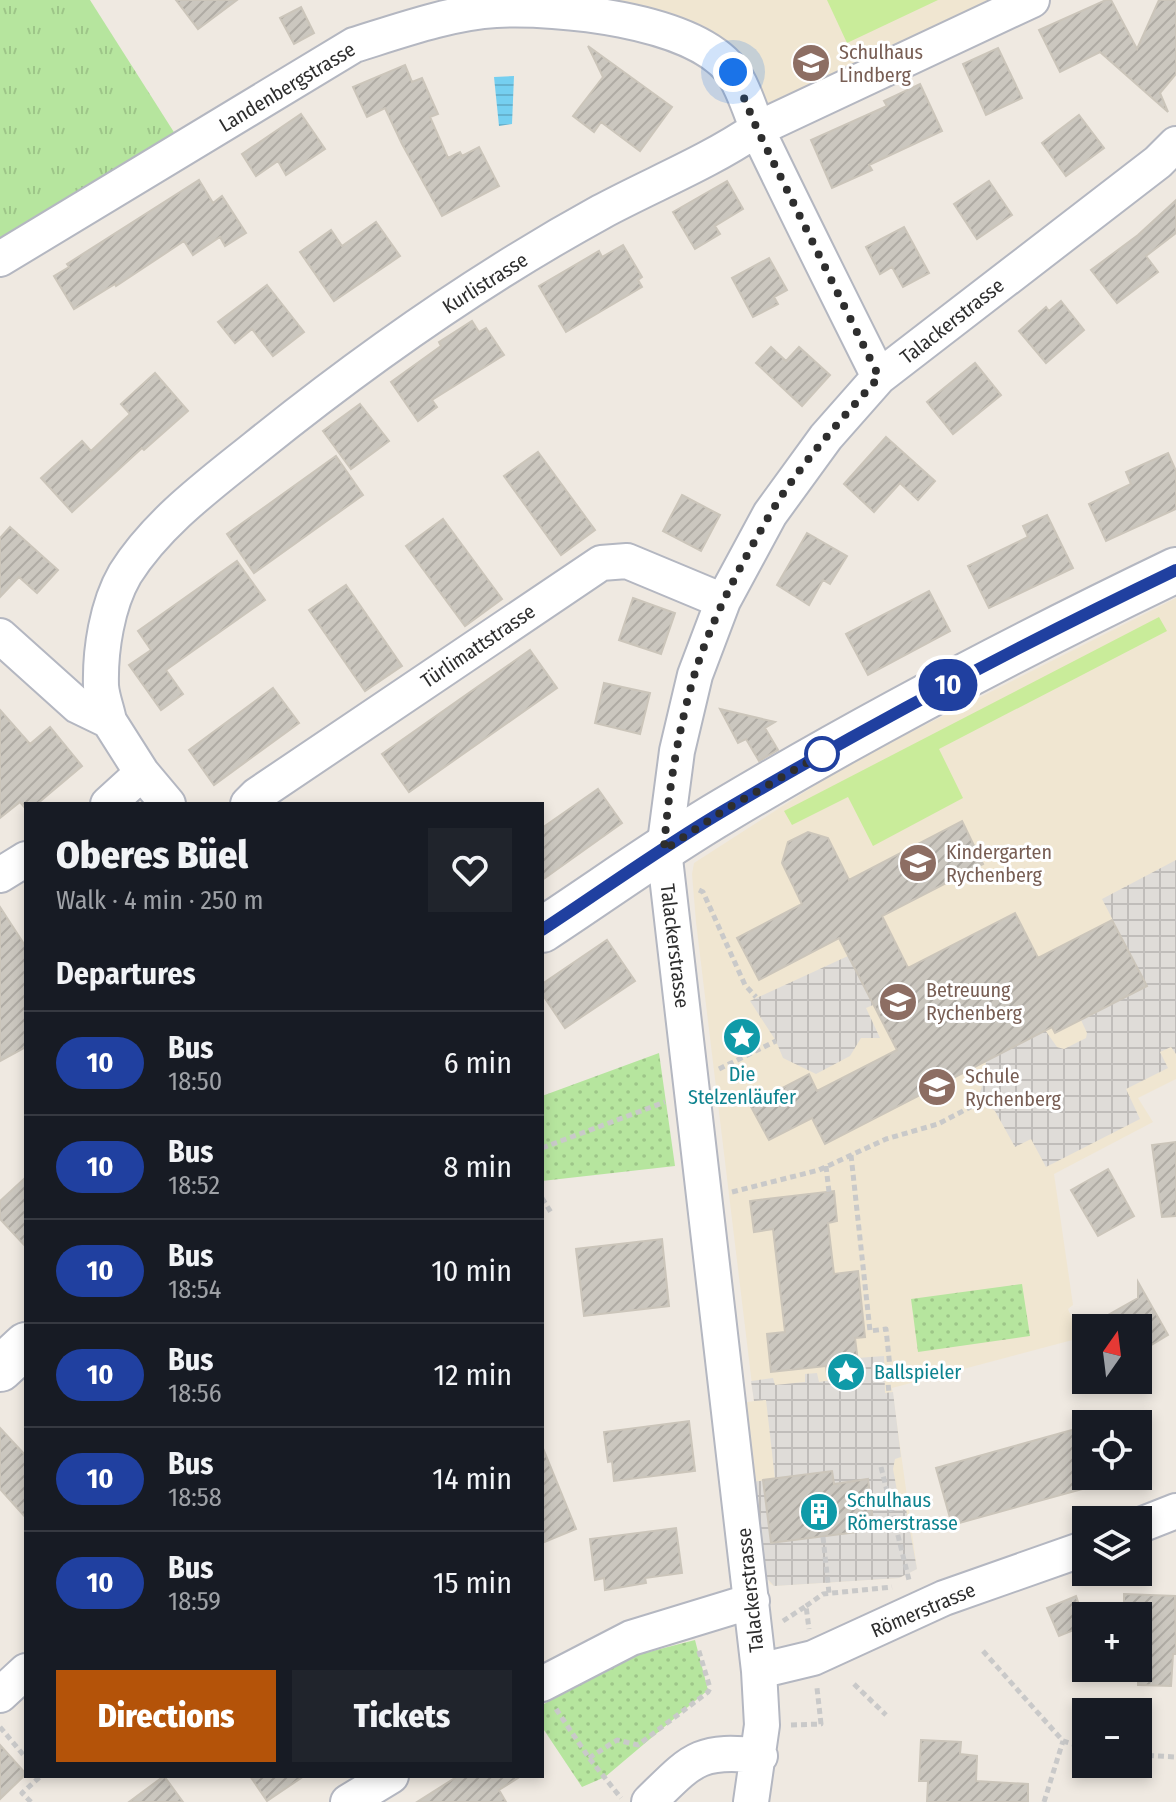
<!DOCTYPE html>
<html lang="en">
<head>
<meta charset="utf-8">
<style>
	body { margin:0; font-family:"Fira Sans Condensed",sans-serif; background:#20242c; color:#f1f3f6; height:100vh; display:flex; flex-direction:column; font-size:30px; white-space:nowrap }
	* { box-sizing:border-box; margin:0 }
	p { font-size:26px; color:#9ea1a6 }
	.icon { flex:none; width:44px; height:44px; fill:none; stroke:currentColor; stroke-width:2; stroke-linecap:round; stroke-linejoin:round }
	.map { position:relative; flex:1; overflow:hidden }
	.side { position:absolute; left:24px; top:802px; width:520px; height:976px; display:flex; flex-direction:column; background:#171b24; border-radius:0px; box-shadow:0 4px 12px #0003 }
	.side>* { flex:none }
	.badge { padding:0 16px; border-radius:26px; font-size:28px; line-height:52px }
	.needle { width:52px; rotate:14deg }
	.controls { position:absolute; left:1072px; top:1314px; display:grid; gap:16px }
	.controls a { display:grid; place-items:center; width:80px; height:80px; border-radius:0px; background:#171b24; box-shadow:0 4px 12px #0003; font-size:40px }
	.you { position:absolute; width:40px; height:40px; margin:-20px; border:6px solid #fff; border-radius:50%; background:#1a73e8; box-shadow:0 0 0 12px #1a73e833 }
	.map>.badge { position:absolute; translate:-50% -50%; box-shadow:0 0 0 4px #fff }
	h2 { padding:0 32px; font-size:30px; line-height:72px }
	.round { display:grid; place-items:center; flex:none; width:84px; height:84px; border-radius:0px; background:#20242c }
	.summary { display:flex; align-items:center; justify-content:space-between; height:136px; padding:0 32px }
	h1 { font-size:38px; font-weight:800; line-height:60px }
	.primary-button { display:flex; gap:16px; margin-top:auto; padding:16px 32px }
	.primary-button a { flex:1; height:92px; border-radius:0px; background:#b45309; color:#fff; font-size:32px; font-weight:800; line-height:92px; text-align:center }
	.primary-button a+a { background:#20242c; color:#f1f3f6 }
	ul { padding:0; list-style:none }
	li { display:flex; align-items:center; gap:24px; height:104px; padding:0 32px; border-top:2px solid #363941 }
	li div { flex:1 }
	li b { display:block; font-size:30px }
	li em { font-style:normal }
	li .badge { min-width:88px; font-weight:700; text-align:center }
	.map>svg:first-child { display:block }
</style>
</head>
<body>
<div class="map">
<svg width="1176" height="1802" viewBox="0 0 1176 1802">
	<defs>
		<pattern id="grass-tufts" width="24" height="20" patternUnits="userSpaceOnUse" patternTransform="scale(2)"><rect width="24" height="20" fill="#b6e59e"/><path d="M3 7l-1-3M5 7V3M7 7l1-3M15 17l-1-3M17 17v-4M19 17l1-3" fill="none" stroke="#9dc588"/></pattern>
		<pattern id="park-dots" width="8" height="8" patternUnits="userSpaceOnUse" patternTransform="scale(2)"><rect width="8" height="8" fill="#b6e59e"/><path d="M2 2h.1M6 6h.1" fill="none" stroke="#9dc588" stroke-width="1.8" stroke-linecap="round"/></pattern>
		<pattern id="plaza-grid" width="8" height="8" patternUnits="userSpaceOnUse" patternTransform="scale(2)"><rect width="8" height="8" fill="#dfdcd8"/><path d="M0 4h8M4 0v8" fill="none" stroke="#c0bdba"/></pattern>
		<pattern id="water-rules" width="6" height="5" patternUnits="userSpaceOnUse" patternTransform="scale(2)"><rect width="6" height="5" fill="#75cff0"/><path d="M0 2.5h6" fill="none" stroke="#66b2ce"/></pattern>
		<pattern id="building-hatch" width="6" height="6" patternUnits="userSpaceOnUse" patternTransform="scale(2)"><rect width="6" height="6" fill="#cbc7bf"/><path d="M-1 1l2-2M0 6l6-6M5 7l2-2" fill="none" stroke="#afaba4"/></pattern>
	</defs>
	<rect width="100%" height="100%" fill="#efe9e1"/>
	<path fill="#f0e6d1" d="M 492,0 L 1032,0 L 757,129 L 715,53 Z
		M 1176,598 L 1176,1079 L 1138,1098 L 1153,1122 L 1054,1174 L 1073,1305 L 1068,1309 L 1080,1338 L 892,1388 L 917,1569 L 899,1578 L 774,1586 L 769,1583 L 742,1403 L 754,1401 L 696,922 L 692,874 L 694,863 L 848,764 Z"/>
	<path fill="url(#grass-tufts)" d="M 0,0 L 90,0 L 184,148 L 0,259 Z"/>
	<path fill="url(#park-dots)" d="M 659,1053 L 675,1166 L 542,1181 L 542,1096 Z
		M 1022,1284 L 1030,1336 L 918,1352 L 911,1299 Z
		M 695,1640 L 708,1690 L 605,1777 L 582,1787 L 542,1727 L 542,1705 L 637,1655 Z"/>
	<path fill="#c9ec9a" d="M 827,0 L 938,0 L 847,43 Z
		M 1159,617 L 1167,631 L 939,749 L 963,798 L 873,846 L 848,797 L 792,825 L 784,811 Z"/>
	<path fill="url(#plaza-grid)" fill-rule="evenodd" d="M 1176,860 L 1176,1054 L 1171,1047 L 1160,1052 L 1168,1068 L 1126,1089 L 1140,1119 L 1046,1167 L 1031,1139 L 1015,1147 L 995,1111 L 989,1107 L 980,1092 L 985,1078 L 986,1060 L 1045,1030 L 1057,1047 L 1064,1049 L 1086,1038 L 1087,1033 L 1081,1020 L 1147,986 L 1102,899 Z
		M 848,956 L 873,1005 L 866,1008 L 880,1038 L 861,1038 L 850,1056 L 816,1074 L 783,1058 L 776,1041 L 750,1001 Z
		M 884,1356 L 885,1393 L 893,1392 L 901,1457 L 895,1459 L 893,1469 L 896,1485 L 898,1499 L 904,1498 L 917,1569 L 899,1578 L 774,1586 L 762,1573 L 751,1482 L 775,1479 L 766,1400 L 754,1401 L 751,1381 L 773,1378 L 775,1385 L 805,1382 L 805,1374 L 817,1373 L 819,1382 L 859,1376 L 857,1358 ZM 832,1471 L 834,1484 L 867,1479 L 874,1530 L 772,1543 L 765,1493 Z"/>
	<path fill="url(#water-rules)" d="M 514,76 L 512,124 L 499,126 L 494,77 Z"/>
	<path fill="url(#building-hatch)" stroke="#cbc5ba" stroke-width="2" d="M 176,0 L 237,0 L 198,29 Z
		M 1106,0 L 1111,0 L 1137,49 L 1159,0 L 1176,0 L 1176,74 L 1160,93 L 1168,112 L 1100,52 L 1060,72 L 1039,30 Z
		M 301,7 L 314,33 L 294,44 L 280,18 Z
		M 588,46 L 672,107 L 640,151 L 601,122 L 594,132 L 573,116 L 603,77 Z
		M 998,48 L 1022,98 L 986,115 L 963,64 Z
		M 405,65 L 412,82 L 422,78 L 438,114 L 430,117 L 448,158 L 460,152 L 462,156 L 479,147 L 499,186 L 442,216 L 402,144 L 385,108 L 367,117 L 353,87 Z
		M 920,84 L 942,131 L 869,165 L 872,170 L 832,188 L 811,140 L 887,106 L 884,101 Z
		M 301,114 L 325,149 L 286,175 L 278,161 L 256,176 L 242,154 Z
		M 1079,115 L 1104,148 L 1066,176 L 1042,143 Z
		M 199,180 L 213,203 L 222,196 L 246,233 L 225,246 L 220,237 L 193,255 L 184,241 L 116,286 L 115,284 L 74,309 L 54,276 L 69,267 L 67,264 Z
		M 727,181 L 743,209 L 715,226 L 720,234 L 695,249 L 673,212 Z
		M 989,181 L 1012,215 L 977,239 L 954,204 Z
		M 1176,200 L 1176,233 L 1146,256 L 1158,272 L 1117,303 L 1091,270 L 1138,235 Z
		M 376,222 L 400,256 L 334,301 L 300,252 L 331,230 L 342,246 Z
		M 904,227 L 929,273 L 903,287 L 892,267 L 880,274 L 866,247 Z
		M 623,245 L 642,277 L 638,280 L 642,287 L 566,332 L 539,286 L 599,251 L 602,257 Z
		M 769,258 L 787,290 L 774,297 L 778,304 L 753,317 L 732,278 Z
		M 267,285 L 304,332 L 273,356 L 252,329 L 235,343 L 218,322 Z
		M 1061,301 L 1084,330 L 1046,363 L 1019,331 L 1046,307 L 1049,311 Z
		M 472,321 L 479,332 L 486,328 L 504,355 L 432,400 L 437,407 L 418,421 L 391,382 L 441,346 L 439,342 Z
		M 771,347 L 786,361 L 799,347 L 830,375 L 802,406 L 756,363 Z
		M 975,363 L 1001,395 L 953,434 L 927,402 Z
		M 155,373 L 188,411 L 144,450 L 142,448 L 72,512 L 41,478 L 82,441 L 91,451 L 130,414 L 121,404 Z
		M 360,404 L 389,441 L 351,469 L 323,431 Z
		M 886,437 L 935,481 L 918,500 L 900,483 L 874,512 L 844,484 Z
		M 538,452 L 595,530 L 561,555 L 504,476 Z
		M 1168,453 L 1176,471 L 1176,509 L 1106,541 L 1089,504 L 1131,484 L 1126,472 Z
		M 336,456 L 363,495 L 254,573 L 227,534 Z
		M 682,495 L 720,515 L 701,551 L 663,531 Z
		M 1047,515 L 1073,568 L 989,608 L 968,566 L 1028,537 L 1023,526 Z
		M 443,519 L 502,599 L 465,626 L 406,546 Z
		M 10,527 L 58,570 L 37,593 L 19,577 L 0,597 L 0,538 Z
		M 807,533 L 847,556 L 830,584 L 823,580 L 809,605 L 777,585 Z
		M 237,561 L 265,600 L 166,670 L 183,694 L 161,710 L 129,665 L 151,650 L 138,631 Z
		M 346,585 L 402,666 L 365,691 L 309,610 Z
		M 929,591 L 950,631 L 868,675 L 846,634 Z
		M 633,598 L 675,613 L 661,654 L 619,640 Z
		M 530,650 L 557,688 L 409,792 L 382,754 Z
		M 604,683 L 650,693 L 640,734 L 595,723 Z
		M 273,688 L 299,723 L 214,785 L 189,750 Z
		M 720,709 L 775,722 L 765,728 L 778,750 L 759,761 L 746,739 L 738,743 Z
		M 0,710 L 30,744 L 50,727 L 82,766 L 37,804 L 26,804 L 26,809 L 20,802 L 0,818 Z
		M 598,789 L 622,823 L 542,880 L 542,828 Z
		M 962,821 L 983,864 L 882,916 L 908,968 L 1015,913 L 1038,958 L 1112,920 L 1147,986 L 1055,1033 L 1052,1027 L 825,1144 L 812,1118 L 769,1140 L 750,1105 L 809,1074 L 817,1091 L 897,1050 L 839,938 L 759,980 L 737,938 L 802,904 L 782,863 L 788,842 L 808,832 L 828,838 L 849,880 Z
		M 0,907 L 26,947 L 26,1047 L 0,1061 Z
		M 607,940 L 635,981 L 565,1028 L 542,994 L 542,984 Z
		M 1176,1142 L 1176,1216 L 1162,1217 L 1152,1145 Z
		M 1108,1169 L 1134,1216 L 1098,1236 L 1071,1190 Z
		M 26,1177 L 26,1247 L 0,1219 L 0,1201 Z
		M 834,1191 L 837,1221 L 828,1223 L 834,1274 L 858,1271 L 865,1337 L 855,1338 L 859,1370 L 827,1374 L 826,1366 L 771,1372 L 767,1334 L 785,1332 L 773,1229 L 754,1232 L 750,1201 Z
		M 662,1239 L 669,1306 L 584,1316 L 576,1249 Z
		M 1138,1282 L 1168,1335 L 1138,1353 L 1138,1328 L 1085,1328 L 1138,1298 Z
		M 689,1421 L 695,1471 L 614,1481 L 612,1461 L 608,1462 L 604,1432 Z
		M 1086,1426 L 1086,1488 L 952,1525 L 936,1468 Z
		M 0,1428 L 26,1456 L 26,1518 L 0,1489 Z
		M 542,1446 L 576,1529 L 542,1543 Z
		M 832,1471 L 834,1484 L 868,1479 L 874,1530 L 771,1543 L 763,1480 Z
		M 676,1528 L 682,1573 L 645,1578 L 646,1583 L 605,1590 L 604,1578 L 595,1580 L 590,1539 Z
		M 1124,1594 L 1175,1596 L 1176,1654 L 1173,1654 L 1171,1686 L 1138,1685 L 1138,1616 L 1124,1616 Z
		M 1076,1596 L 1086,1625 L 1059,1636 L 1047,1608 Z
		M 921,1740 L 961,1742 L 960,1754 L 977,1756 L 976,1781 L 1028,1784 L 1028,1802 L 927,1802 L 928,1781 L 919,1781 Z
		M 0,1745 L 26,1774 L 0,1799 Z
		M 164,1776 L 183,1802 L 129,1802 Z
		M 250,1776 L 304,1776 L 267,1801 Z
		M 458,1776 L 521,1776 L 499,1790 L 506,1802 L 417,1802 Z"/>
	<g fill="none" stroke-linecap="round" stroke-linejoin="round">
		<defs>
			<path id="street" d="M 0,259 L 354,45 C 396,32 452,12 496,10 C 558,7 690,19 731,70 C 745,88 753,121 763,142 C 801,221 840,299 879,377
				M 0,636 L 78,706 L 109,721 L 142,773 L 168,804
				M 109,721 C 107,710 102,698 101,686 C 100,650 107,605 125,574 C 157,523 209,485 255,448 C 364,360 479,279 601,212 C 653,184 707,163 757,129 L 1032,0
				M 108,804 L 142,773
				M 248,804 L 257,795 L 601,563 L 627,561 L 723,601
				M 0,875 L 26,859
				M 1138,1526 L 1176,1511
				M 759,1671 L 813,1658 L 944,1598 L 1086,1548
				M 542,1684 L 631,1638 L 752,1601
				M 0,1695 L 26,1671
				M 348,1802 L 391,1776
				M 649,1802 C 691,1761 698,1748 760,1756
				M 751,1802 L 762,1725 L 759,1671 L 664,850 L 677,751 L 695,675 L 723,601 L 770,514 L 826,437 L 879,377 L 1158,162 L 1176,144"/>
			<path id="secondary" d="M 542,930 C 603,890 662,847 725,810 C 871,723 1022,644 1176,570
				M 0,1369 L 26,1345"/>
		</defs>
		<use href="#street" stroke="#b4b7c1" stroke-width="38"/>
		<use href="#secondary" stroke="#b4b7c1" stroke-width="48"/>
		<path stroke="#c9c9c9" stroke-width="5" stroke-dasharray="6 4" stroke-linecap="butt" d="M 699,890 L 703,892 L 745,985 L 756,997
			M 719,1069 L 776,1041
			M 542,1148 L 665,1102
			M 851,1155 L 870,1331 L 886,1329 L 891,1377 L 888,1383 L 889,1393
			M 826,1166 L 829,1192
			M 732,1192 L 819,1170 L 886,1139 L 938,1124 L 984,1100
			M 542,1198 L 552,1214
			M 881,1467 L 909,1580
			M 823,1537 L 829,1593
			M 806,1606 L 823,1594 L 892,1587
			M 783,1621 L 806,1606 L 809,1629
			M 983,1651 L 1063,1741 L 1086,1748
			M 854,1684 L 886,1715
			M 556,1709 L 589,1758 L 621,1798
			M 791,1725 L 821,1724 L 817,1688
			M 0,1727 L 26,1758
			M 1138,1755 L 1176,1757
			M 589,1758 L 617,1740 L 638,1745 L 708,1692 L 710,1688 L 698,1648
			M 31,1802 L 22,1793 L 41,1776
			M 1044,1802 L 1063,1741"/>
		<use href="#street" stroke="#fff" stroke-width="34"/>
		<use href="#secondary" stroke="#fff" stroke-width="44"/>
	</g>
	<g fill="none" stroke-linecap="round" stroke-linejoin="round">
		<defs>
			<path id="line" d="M 542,930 C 603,890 662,847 725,810 C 872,723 1022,644 1176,570"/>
		</defs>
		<use href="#line" stroke="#fff" stroke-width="18"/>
		<use href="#line" stroke="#2040a0" stroke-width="12"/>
		<path stroke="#2e2e2e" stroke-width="8" stroke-dasharray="0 14.4" d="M 733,72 L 757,129 L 879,377 C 840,421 799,465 769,516 C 740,566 711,620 694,676 C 678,731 668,792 664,850 L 723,811 L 822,754"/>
	</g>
	<defs>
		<symbol id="school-disc" viewBox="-11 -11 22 22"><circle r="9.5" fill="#8d6e63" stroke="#fff"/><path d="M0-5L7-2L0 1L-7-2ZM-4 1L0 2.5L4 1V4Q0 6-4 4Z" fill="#fff"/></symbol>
		<symbol id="sight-disc" viewBox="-11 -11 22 22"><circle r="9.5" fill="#0f9aa8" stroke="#fff"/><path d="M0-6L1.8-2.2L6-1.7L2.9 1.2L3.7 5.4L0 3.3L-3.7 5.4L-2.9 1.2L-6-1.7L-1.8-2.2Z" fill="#fff"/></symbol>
		<symbol id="building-disc" viewBox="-11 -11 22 22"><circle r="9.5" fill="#0f9aa8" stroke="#fff"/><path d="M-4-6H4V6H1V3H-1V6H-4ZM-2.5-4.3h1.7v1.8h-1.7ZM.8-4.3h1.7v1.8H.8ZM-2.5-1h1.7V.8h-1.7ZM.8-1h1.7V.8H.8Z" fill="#fff"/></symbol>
	</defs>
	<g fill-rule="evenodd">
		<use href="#school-disc" x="789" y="41" width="44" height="44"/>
		<use href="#school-disc" x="896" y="841" width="44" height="44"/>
		<use href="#school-disc" x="876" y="980" width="44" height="44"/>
		<use href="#sight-disc" x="720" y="1015" width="44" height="44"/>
		<use href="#school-disc" x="915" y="1065" width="44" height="44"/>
		<use href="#sight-disc" x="824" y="1350" width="44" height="44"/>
		<use href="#building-disc" x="797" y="1490" width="44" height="44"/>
	</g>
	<circle fill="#fff" stroke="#2040a0" stroke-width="4" cx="822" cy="754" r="16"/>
	<g text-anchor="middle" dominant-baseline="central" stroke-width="6" stroke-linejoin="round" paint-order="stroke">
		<g font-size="20" fill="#785e54" stroke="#fff" text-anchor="start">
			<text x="839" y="52">Schulhaus<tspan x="839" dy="23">Lindberg</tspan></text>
			<text x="946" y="852">Kindergarten<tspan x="946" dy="23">Rychenberg</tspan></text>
			<text x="926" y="990">Betreuung<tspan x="926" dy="23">Rychenberg</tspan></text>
			<text x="965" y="1076">Schule<tspan x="965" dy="23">Rychenberg</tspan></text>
		</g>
		<g font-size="20" fill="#2e2e2e" stroke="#fff">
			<text transform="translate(287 87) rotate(-31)">Landenbergstrasse</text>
			<text transform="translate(485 283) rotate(-32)">Kurlistrasse</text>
			<text transform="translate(952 321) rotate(-38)">Talackerstrasse</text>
			<text transform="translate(478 646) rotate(-34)">Türlimattstrasse</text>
			<text transform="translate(675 946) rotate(83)">Talackerstrasse</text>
			<text transform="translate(750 1590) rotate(-96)">Talackerstrasse</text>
			<text transform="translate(923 1610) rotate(-23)">Römerstrasse</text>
		</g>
		<g font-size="20" fill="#0d838f" stroke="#fff" text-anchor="start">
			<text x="742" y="1074" text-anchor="middle">Die<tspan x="742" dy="23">Stelzenläufer</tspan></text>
			<text x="874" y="1372">Ballspieler</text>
			<text x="847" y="1500">Schulhaus<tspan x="847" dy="23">Römerstrasse</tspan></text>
		</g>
	</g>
</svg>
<div class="controls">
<a><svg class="needle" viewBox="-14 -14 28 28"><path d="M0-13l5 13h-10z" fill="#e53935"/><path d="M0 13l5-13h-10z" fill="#9ea1a6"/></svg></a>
<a><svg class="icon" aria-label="locate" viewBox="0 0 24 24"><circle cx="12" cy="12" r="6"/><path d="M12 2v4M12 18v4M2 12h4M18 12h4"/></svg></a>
<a><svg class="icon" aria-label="layers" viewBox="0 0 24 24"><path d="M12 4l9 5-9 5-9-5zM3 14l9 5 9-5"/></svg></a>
<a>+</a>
<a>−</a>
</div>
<div class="you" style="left:733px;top:72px"></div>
<b class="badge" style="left:948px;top:685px;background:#2040a0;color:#fff">10</b>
<section class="side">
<div class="summary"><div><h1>Oberes Büel</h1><p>Walk · 4 min · 250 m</p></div><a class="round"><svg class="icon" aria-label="heart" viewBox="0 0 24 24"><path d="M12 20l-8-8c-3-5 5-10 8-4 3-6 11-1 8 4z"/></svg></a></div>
<h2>Departures</h2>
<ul>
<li><span class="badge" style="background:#2040a0;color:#fff">10</span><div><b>Bus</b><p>18:50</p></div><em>6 min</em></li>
<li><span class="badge" style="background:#2040a0;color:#fff">10</span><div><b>Bus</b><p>18:52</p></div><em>8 min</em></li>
<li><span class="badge" style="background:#2040a0;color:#fff">10</span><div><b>Bus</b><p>18:54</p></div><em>10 min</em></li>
<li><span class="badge" style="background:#2040a0;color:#fff">10</span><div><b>Bus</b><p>18:56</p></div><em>12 min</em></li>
<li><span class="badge" style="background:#2040a0;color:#fff">10</span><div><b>Bus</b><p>18:58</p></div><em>14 min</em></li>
<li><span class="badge" style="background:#2040a0;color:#fff">10</span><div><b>Bus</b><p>18:59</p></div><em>15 min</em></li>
</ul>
<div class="primary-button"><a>Directions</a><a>Tickets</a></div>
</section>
</div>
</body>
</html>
